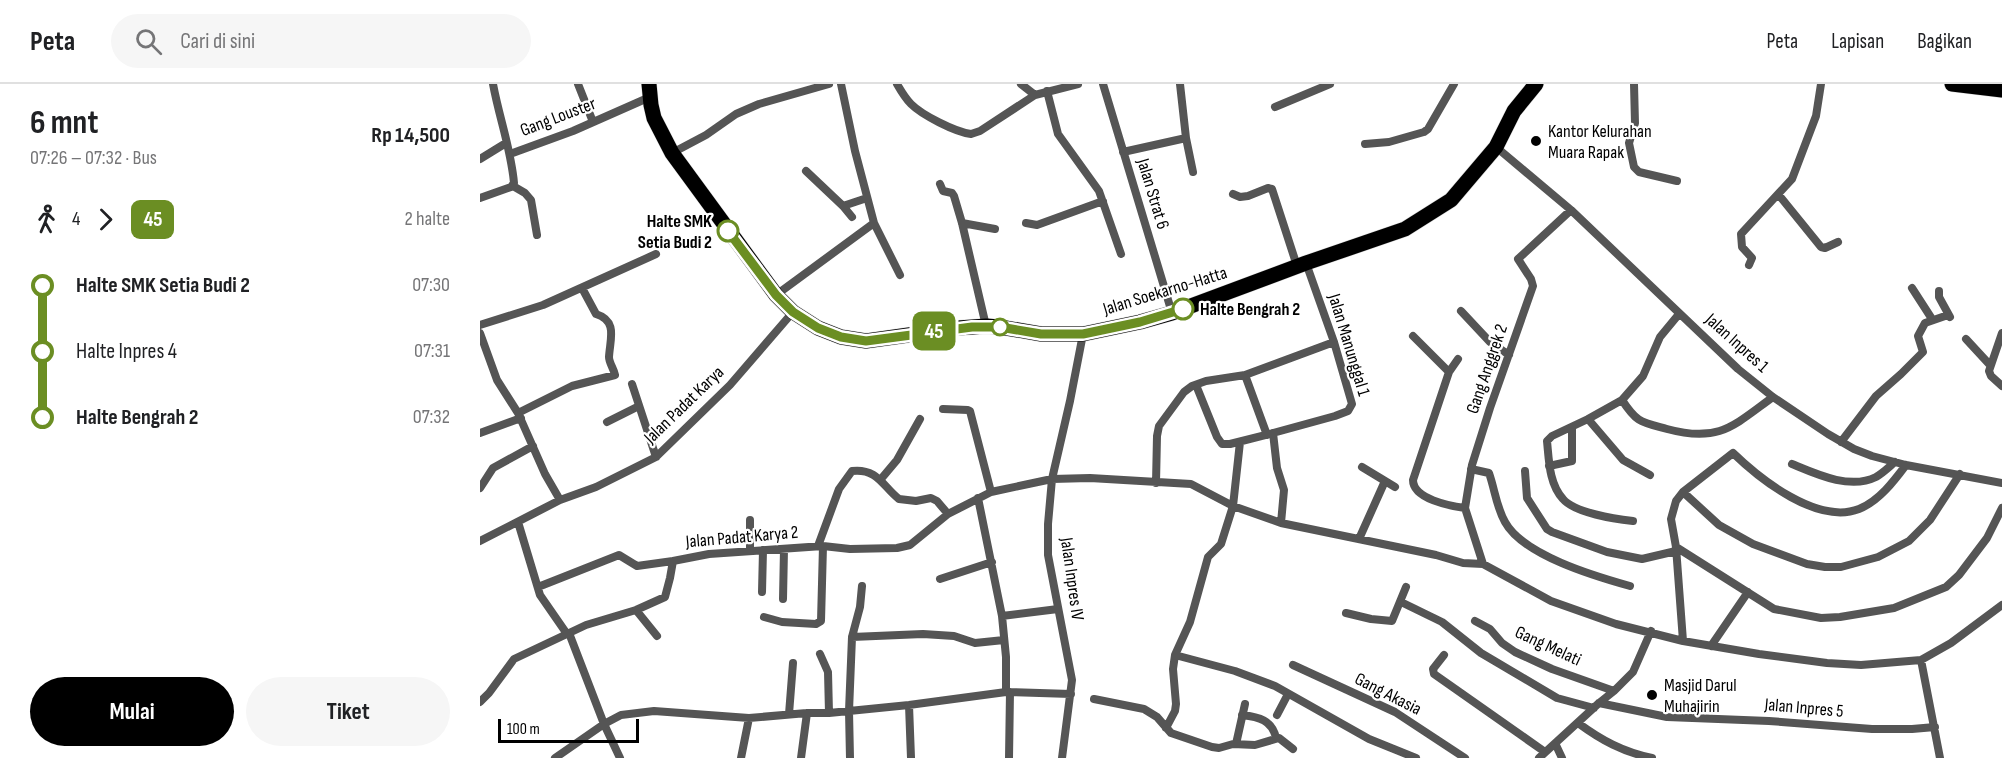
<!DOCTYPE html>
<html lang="id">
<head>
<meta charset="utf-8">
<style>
	body { margin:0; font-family:"Sofia Sans Condensed",sans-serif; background:#f6f6f6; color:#202124; height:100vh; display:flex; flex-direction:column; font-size:22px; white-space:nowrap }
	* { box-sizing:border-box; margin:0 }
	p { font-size:20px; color:#757577 }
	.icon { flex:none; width:33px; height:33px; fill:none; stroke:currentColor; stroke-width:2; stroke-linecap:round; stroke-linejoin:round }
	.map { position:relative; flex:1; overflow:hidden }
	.side { display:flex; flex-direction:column; background:#fff; width:480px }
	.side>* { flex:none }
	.badge { padding:0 12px; border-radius:9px; font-size:21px; line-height:39px }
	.scale { position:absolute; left:18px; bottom:15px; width:141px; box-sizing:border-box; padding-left:6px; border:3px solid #000; border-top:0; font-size:16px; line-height:21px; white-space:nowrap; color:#000; -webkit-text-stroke:4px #fff; paint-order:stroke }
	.map>.badge { position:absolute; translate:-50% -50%; box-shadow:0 0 0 3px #fff }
	.legs { display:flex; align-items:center; gap:9px; height:66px; padding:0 30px; font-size:20px }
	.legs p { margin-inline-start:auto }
	.headline { display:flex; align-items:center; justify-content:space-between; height:102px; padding:0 30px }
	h1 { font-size:33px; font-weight:700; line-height:45px }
	.primary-button { display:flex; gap:12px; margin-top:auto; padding:12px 30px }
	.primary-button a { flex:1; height:69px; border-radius:36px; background:#000; color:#fff; font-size:24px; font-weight:700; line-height:69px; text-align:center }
	.primary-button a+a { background:#f6f6f6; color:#202124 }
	ul { padding:0 30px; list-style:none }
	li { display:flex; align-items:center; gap:21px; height:66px; font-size:22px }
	li i { display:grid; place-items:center; width:9px; height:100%; margin:0 8px; background:currentColor }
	li i::after { content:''; width:15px; height:15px; margin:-8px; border:4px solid; border-radius:50%; background:#fff }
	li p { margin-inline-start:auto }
	li:first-child i { background:linear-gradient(#0000 50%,currentColor 0) }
	li:last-child i { background:linear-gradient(currentColor 50%,#0000 0) }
	header { display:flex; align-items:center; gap:36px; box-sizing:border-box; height:84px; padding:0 30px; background:#fff; border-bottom:2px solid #e0e0e0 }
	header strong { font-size:28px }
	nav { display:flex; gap:33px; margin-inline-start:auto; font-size:21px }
	.search { width:420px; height:54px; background:#f6f6f6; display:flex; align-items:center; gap:15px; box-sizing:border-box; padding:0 21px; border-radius:33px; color:#757577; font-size:22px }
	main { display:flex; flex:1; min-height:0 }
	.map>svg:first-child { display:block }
</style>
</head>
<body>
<header>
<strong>Peta</strong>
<div class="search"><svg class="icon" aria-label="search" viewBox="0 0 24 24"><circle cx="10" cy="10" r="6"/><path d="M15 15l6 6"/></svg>Cari di sini</div>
<nav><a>Peta</a><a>Lapisan</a><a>Bagikan</a></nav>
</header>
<main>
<section class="side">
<div class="headline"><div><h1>6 mnt</h1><p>07:26 – 07:32 · Bus</p></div><b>Rp 14,500</b></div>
<div class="legs"><svg class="icon" aria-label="walk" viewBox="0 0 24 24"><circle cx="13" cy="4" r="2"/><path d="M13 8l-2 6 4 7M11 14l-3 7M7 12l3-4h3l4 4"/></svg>4<svg class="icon" aria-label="forward" viewBox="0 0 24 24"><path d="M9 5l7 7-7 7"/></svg><b class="badge" style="background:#6b8e23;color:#fff">45</b><p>2 halte</p></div>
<ul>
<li><i style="color:#6b8e23"></i><b>Halte SMK Setia Budi 2</b><p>07:30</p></li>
<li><i style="color:#6b8e23"></i><span>Halte Inpres 4</span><p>07:31</p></li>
<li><i style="color:#6b8e23"></i><b>Halte Bengrah 2</b><p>07:32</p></li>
</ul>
<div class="primary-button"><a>Mulai</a><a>Tiket</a></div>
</section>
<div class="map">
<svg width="1522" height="674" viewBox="0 0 1522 674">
	<rect width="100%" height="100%" fill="#fff"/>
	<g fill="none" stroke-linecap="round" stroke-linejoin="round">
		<defs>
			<path id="highway" d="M 169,0 L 171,21 L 174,34 L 192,69 L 296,211 L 313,228 L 338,244 L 361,253 L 386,257 L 478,244 L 506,242 L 520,243 L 561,250 L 603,250 L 660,238 L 692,229 L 826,179 L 925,145 L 971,116 L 1016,63 L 1034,27 L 1056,0
				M 1472,0 L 1522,6"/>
		</defs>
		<use href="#highway" stroke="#dbdbdb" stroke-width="16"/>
		<path stroke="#555" stroke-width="8" d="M 98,0 L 113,38
			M 361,0 L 375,67 L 394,139 L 420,191
			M 417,0 C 421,7 425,14 431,20 C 442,31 475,48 491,50 L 500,47 L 555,11 L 598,0
			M 541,0 L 555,11
			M 623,0 L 692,229
			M 1154,0 L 1155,39 L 1149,59 L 1154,83 L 1159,88 L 1197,97
			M 567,7 L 578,50 L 619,107 L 641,170
			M 795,23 L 850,0
			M 706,54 L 713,88
			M 885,60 L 909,58 L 944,48 L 948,45 L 974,0
			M 1016,63 L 1091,126 L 1258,285 L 1293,313 L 1348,350 L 1374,365 L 1392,372 L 1426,381 L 1522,399
			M 643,68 L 706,54 L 700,0
			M 192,69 L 226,51 L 256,30 L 279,20 L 349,0
			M 30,70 L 93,47 L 170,13
			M 0,75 L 26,59
			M 326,87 L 363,122 L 387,114
			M 460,100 L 463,107 L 472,109 L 474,112 L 482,139 L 506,242
			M 33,102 L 45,109 L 51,116 L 57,151
			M 753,110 L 760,113 L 768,112 L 788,104 L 792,105 L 817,182
			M 1298,110 L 1341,163 L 1345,164 L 1358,158
			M 0,114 L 31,103 L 34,99 C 31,65 19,33 13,0
			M 363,122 L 372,133
			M 482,139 L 515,145
			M 546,139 L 557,141 L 623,117
			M 1269,181 L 1272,174 L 1262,163 L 1261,150 L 1312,95 L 1336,32 L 1341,0
			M 1432,204 L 1452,235
			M 1459,207 L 1459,213 L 1470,233
			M 296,211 L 394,139
			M 981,227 L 1010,258 L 1029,271
			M 0,241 L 63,221 L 176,170
			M 0,249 L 17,296 L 38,329 L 65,390 L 80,416
			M 1522,249 L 1509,287 L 1511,292 L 1522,302
			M 933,252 L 969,288 L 933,396 C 933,415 970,422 985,424
			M 1486,255 L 1510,281
			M 969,288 L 978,275
			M 765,291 L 787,351
			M 152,300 L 176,373
			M 716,301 L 737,353 L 742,360 L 750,360 L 793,349
			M 1142,316 C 1157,339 1161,338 1187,345 C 1239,359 1253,342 1293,313
			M 463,325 L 488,326 L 490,327 L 511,408
			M 38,329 L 92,302 L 135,291 C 134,285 129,279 129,273 C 130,255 138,237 116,230 L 102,204
			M 1108,335 L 1143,376 L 1170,391
			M 127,338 L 159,322
			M 0,349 L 41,334
			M 1361,358 L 1396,312 L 1421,290 L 1443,268 L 1438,252 L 1445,239 L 1468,231
			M 1312,380 C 1336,390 1370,406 1396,393 C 1403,389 1409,383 1415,378
			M 1069,382 L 1092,377 L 1092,343
			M 882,383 L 915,403
			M 991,385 L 1009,389 C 1015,406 1016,422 1025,438 C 1043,471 1114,492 1150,502
			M 1045,387 L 1047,414 L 1067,445 L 1072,448 L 1127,468 L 1162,475 L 1196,467
			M 401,395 L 417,376 L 440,335
			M 676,399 L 677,352 L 679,342 L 704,308 L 712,302 L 726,297 L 765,291 L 854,258
			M 0,404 L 13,384 L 53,362
			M 1203,408 L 1239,441 L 1273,460 L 1327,480 L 1345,483 L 1361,483 L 1398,473 L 1429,457 L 1450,436 L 1480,390
			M 498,414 L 522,532 L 526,573 L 526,608
			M 1153,437 C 1135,435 1095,429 1083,415 C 1069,400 1069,376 1067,357 L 1072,352 L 1108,335 L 1142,316 L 1163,292 L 1180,253 L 1199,230
			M 38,438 L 60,511 L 87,550
			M 801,439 L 804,406 L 797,384 L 793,349 L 855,332 L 868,327 L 872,320 L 854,258 L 826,179
			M 879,455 L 905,397
			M 0,457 L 80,416 L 116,403 L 176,373 L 250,301 L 313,228
			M 338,462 L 359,405 L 372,387 C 398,384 403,403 419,415 L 436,417 L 451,414 L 457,417 L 468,430
			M 1196,463 L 1294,525 L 1341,534 L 1360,533 L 1414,524 L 1466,503 L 1479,491 L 1507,454 L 1522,424
			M 270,467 L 270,436
			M 1003,480 L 985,424 L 992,381 L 1010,324 L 1053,202 L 1051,195 L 1038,175 L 1091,126
			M 460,495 L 512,478
			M 58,503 L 139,471 L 157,482 L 193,477
			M 282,508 L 283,466
			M 303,515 L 304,465
			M 921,518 L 962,538 L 1001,569 L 1077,614 L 1114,624
			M 156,526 L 177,552
			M 866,529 L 891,535 L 912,537 L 926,503
			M 522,532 L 578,525
			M 284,533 L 302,538 L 336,540 L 341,537 L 343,462
			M 995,537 L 1010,545 L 1022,559 L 1035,568 L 1072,585 L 1134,607
			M 89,549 L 124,640 L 140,674
			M 372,553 L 443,550 L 474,552 L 495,559 L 524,556
			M 1203,557 L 1196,463 L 1191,435 L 1196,417 L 1203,408 L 1253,369 C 1281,396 1338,441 1379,425 C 1399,417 1414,397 1426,381
			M 1231,562 L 1268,508
			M 340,570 L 348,588 L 349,629
			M 695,571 L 755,587 L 795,602 L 889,655 L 936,674
			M 964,571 L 953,585 L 954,590 L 1065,668
			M 1441,576 L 1460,674
			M 813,581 L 915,628 L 985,674
			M 614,615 L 664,625 L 677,633 L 691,649 L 732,663 L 739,664 L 753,660 L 775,661 L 799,654 L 813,665
			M 0,618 L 9,609 L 34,575 L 106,541 L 156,526 L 185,513 L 190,494 L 193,477 L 229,470 L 343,462 L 370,465 L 417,464 L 430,461 L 468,430 L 511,408 L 572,395 L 610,394 L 711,400 L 753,422 L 801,439 L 956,471 L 983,479 L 1003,480 L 1071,517 L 1136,540 L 1203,557 L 1279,570 L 1347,579 L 1381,581 L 1441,576 L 1471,559 L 1522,521
			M 1119,619 L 1187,633 L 1289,637 L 1392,645 L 1432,645 L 1455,643
			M 429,621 L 431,674
			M 309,630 L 313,579
			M 762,631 C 779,633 792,636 796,654
			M 797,631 L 808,610
			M 1098,639 C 1121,656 1143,668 1172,674
			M 686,644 L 695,627 L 696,620 L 693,585 L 695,571 L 710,538 L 728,473 L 741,460 L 753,422 L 760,358
			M 1075,659 L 1082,674
			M 756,660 L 765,620
			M 75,674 L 124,640 L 141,631 L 174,627 L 269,634 L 327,629 L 349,629 L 429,621 L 526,608 L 591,610
			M 261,674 L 269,634
			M 321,674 L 327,629
			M 370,674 L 369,627 L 372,553 L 380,523 L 382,502
			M 529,674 L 530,608
			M 582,674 L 592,596 L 568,471 L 568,440 L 572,395 L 590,317 L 603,250
			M 1059,674 L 1119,619 L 1134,607 L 1153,588 L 1171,547"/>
		<use href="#highway" stroke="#000" stroke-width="15"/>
	</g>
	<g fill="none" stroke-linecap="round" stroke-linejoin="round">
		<defs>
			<path id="line-1" d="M 248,147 L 296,211 L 313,228 L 338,244 L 361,253 L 386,257 L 492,243 L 520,243 L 561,250 L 603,250 L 660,238 L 703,225"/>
		</defs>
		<use href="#line-1" stroke="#fff" stroke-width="14"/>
		<use href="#line-1" stroke="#6b8e23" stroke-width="9"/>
	</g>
	<g fill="#000" stroke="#fff" stroke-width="2">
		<circle cx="1056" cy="57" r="6"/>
		<circle cx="1172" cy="611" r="6"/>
	</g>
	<g fill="#fff" stroke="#6b8e23" stroke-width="3">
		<circle cx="248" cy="147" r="10"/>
		<circle cx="703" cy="225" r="10"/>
		<circle cx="520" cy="243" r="8"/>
	</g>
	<g text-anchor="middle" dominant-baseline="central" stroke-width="4.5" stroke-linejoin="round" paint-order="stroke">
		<g font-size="18" fill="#000" stroke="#fff">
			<text transform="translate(78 33) rotate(-21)">Gang Louster</text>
			<text transform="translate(673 110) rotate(73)">Jalan Strat 6</text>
			<text transform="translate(685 207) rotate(-17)">Jalan Soekarno-Hatta</text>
			<text transform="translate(1257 259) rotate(42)">Jalan Inpres 1</text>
			<text transform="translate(869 261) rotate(73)">Jalan Manunggal 1</text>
			<text transform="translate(1007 285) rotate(-71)">Gang Anggrek 2</text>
			<text transform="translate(204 321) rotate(-44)">Jalan Padat Karya</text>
			<text transform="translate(262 453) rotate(-5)">Jalan Padat Karya 2</text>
			<text transform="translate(592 495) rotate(82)">Jalan Inpres IV</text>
			<text transform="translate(1068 562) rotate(25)">Gang Melati</text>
			<text transform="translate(908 610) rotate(27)">Gang Akasia</text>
			<text transform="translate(1324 624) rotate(5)">Jalan Inpres 5</text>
		</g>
		<g font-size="18" fill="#000" stroke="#fff" text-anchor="start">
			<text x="1068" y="47">Kantor Kelurahan<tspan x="1068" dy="21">Muara Rapak</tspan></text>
			<text x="1184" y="601">Masjid Darul<tspan x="1184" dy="21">Muhajirin</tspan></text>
		</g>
		<g font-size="18" font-weight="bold" fill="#000" stroke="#fff" text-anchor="end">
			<text x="232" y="137">Halte SMK<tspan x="232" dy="21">Setia Budi 2</tspan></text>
			<text x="720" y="225" text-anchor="start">Halte Bengrah 2</text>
		</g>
	</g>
</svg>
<div class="scale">100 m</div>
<b class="badge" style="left:454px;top:247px;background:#6b8e23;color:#fff">45</b>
</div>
</main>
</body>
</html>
